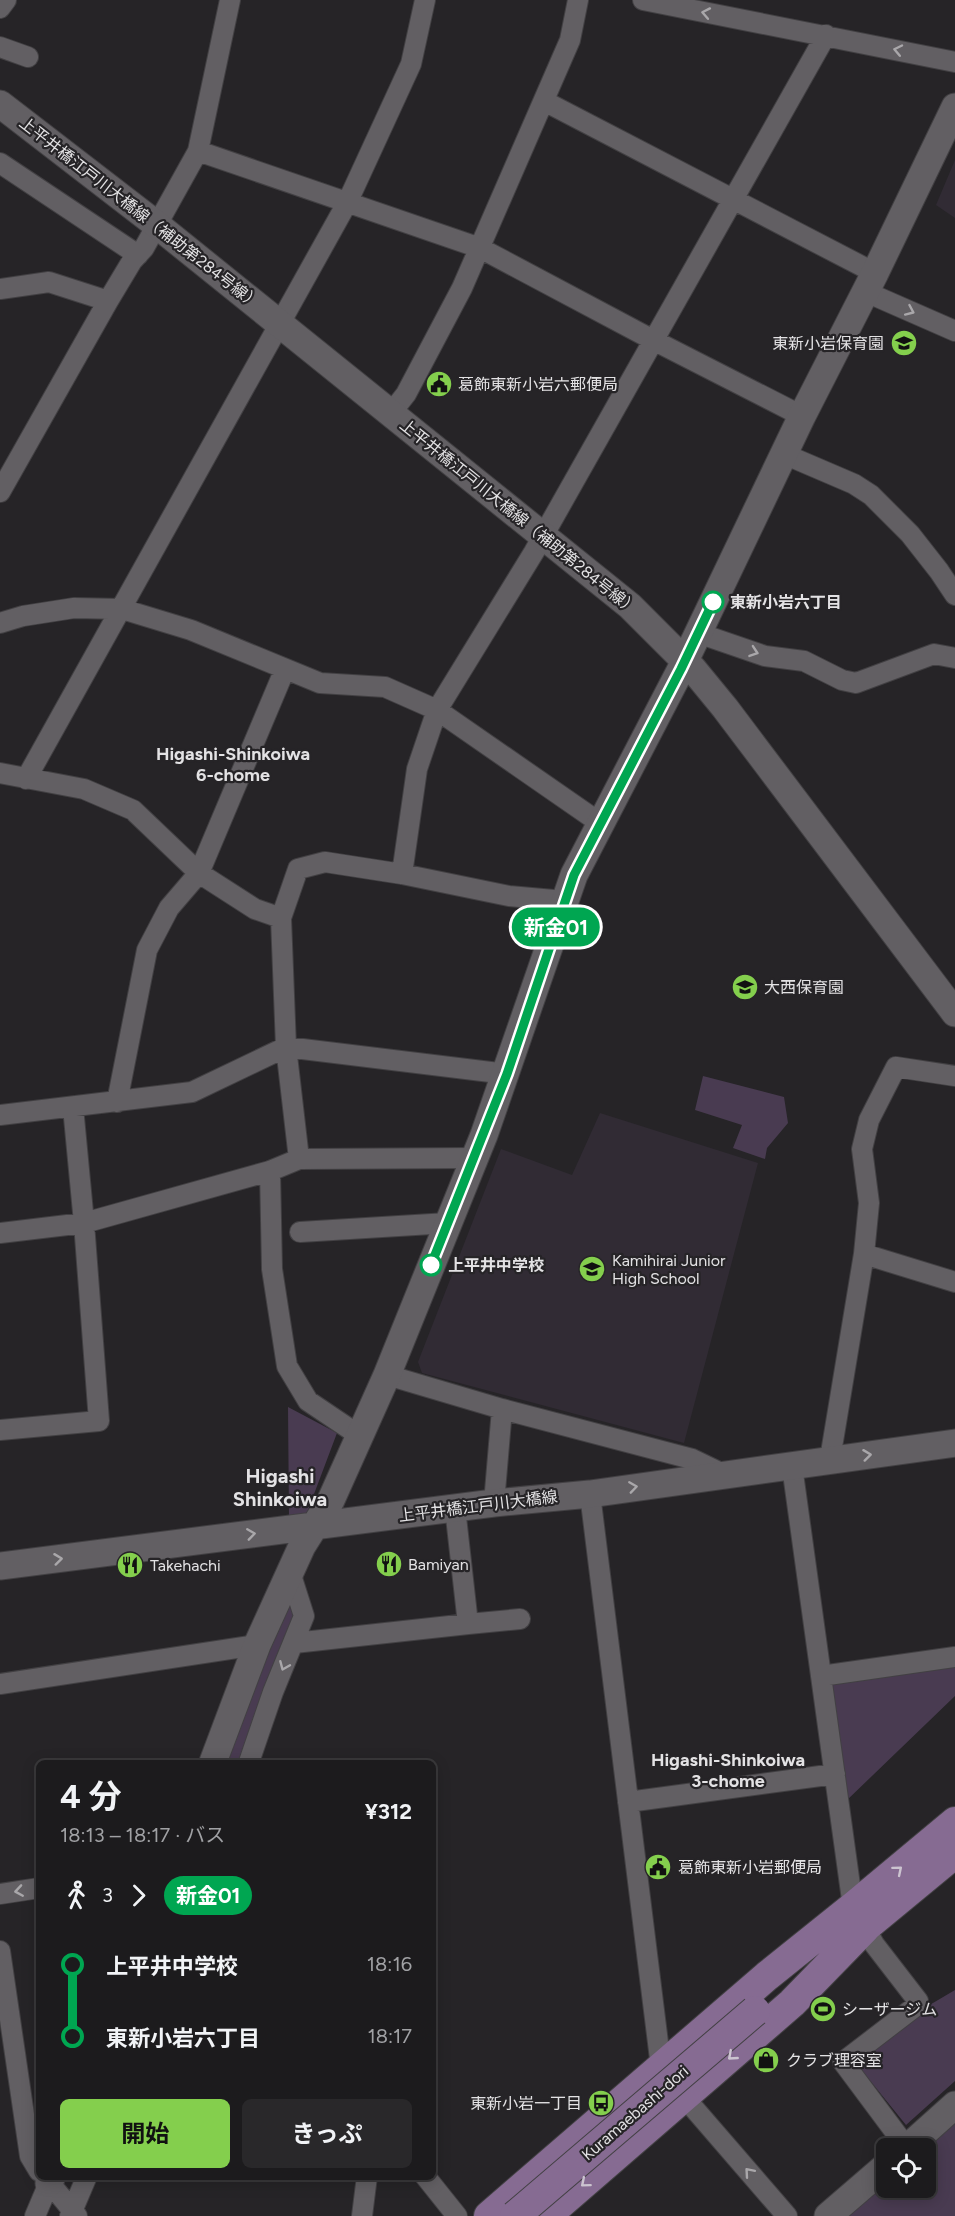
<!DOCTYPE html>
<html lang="ja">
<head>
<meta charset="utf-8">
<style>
	body { margin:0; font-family:Figtree,"Noto Sans JP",sans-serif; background:#29282a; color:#f1f3f6; height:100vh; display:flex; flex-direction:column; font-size:22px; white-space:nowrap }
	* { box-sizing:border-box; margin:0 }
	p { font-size:20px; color:#a0a1a4 }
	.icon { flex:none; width:33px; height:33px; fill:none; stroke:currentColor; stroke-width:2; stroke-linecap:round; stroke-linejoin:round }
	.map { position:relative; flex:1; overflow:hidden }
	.details { position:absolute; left:36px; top:1760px; width:400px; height:420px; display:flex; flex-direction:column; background:#1c1b1d; border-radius:9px; box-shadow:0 3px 15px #0003,0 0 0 2px #3a393b }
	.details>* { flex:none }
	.badge { padding:0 12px; border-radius:20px; font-size:21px; line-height:39px }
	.controls { position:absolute; left:876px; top:2138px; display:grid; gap:12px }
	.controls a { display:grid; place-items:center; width:60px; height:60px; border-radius:9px; background:#1c1b1d; box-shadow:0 3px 15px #0003,0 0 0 2px #3a393b; font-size:30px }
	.map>.badge { position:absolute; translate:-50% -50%; box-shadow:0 0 0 3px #fff }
	.legs { display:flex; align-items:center; gap:9px; height:66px; padding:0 24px; font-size:20px }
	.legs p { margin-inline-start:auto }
	.summary { display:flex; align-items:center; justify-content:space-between; height:102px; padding:0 24px }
	h1 { font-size:33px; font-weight:700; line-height:45px }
	.action { display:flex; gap:12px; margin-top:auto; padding:12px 24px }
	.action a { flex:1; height:69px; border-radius:9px; background:#84cf4d; color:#111; font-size:24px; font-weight:700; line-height:69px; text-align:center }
	.action a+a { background:#29282a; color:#f1f3f6 }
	ul { padding:0 24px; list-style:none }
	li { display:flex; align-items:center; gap:21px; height:72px; font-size:22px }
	li i { display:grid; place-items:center; width:9px; height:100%; margin:0 8px; background:currentColor }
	li i::after { content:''; width:15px; height:15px; margin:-8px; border:4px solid; border-radius:50%; background:#1c1b1d }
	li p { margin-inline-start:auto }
	li:first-child i { background:linear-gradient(#0000 50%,currentColor 0) }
	li:last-child i { background:linear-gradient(currentColor 50%,#0000 0) }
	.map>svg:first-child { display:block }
</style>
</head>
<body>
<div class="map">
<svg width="955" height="2216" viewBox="0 0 955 2216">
	<rect width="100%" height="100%" fill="#262427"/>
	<path fill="#312b34" d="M 955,160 L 955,218 L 936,205 Z
		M 600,1113 L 758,1163 L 684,1443 L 422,1373 L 418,1362 L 501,1149 L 572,1175 Z"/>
	<path fill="#493b51" d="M 703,1076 L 784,1097 L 788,1123 L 767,1148 L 765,1159 L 733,1148 L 742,1125 L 695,1110 Z
		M 288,1407 L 337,1433 L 305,1518 L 289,1519 Z
		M 290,1596 L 297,1619 L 244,1762 L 223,1762 Z
		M 955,1662 L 955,1696 L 845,1802 L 823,1677 Z
		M 955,1990 L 955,2081 L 906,2125 L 855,2062 L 916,2013 Z
		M 955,2121 L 955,2216 L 847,2216 L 886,2182 L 886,2187 L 926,2187 L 926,2148 Z"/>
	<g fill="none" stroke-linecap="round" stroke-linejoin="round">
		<defs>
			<path id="street" d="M 643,0 L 955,62
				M 0,8 L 6,0
				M 0,47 L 28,57
				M 544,101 L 875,273
				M 198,151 L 480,248 L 655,341 L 802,416
				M 0,163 L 138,255
				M 0,289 L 49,282 L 108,301
				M 866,292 L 955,331
				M 391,413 L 406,394 L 462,288 L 570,40 L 578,0
				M 784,454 L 854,484 L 871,495 L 910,534 L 939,571 L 955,595
				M 0,492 L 108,301 L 132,261 L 144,248 L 198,151 L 230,0
				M 0,623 L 23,616 L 74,608 L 122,609 L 191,630 L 320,683 L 385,687 L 437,710 L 600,823
				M 698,633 L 765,656 L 804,661 L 842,680 L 856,683 L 934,654 L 955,658
				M 0,773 L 84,789 L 133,810 L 199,873 L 255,909 L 281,918
				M 26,779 L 347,203 L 411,64 L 425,0
				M 402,874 L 417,769 L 437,710 L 534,552 L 826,35
				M 117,1102 L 147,950 L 169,908 L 199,873 L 285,669
				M 0,1115 L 192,1092 L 286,1047 L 507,1074
				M 299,1159 L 286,1047 L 281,918 L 298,869 L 325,862 L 402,874 L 509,896 L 565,901
				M 270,1171 L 272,1269 L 287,1366 L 308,1401 L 360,1436
				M 300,1232 L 448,1223
				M 0,1233 L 84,1223 L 270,1171 L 299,1159 L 475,1158
				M 864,1254 L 955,1282
				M 387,1375 L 502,1409 L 692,1459 L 723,1474
				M 0,1430 L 99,1421 L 84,1223 L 73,1107
				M 830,1459 L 864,1254 L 869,1203 L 862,1149 L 869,1120 L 896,1067 L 955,1076
				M 792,1466 L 853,1907 L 874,1944 L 918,2001 L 916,2006 L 843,2062 L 907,2148
				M 590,1494 L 661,2067
				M 494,1503 L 502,1409
				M 468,1624 L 520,1619
				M 294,1643 L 468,1624 L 455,1508
				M 821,1676 L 955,1657
				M 0,1684 L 257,1645
				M 249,1762 L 273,1692 L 304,1616 L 290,1572
				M 628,1802 L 835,1774
				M 0,1894 L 39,1888
				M 0,1951 L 30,2156 L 39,2171
				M 685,2098 L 787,2216
				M 44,2176 L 77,2216
				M 425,2176 L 457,2216
				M 35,2216 L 49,2183
				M 70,2216 L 87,2176
				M 362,2216 L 367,2176"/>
			<path id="secondary" d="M 0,104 L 157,225 L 630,606 L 693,669 L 725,708 L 955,1013
				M 0,1566 L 494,1503 L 590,1494 L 955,1443
				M 213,1762 L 257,1645 L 302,1546 L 331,1500 L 387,1375 L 484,1135 L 574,875 L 681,669 L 802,416 L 875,273 L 955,107
				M 907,2148 L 955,2105
				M 49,2183 L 52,2176
				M 828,2216 L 886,2166"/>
			<path id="primary" d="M 839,1922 L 853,1907 L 955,1822
				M 851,1939 L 955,1853
				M 489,2216 L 767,1976 L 853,1907
				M 546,2216 L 792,2003 L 865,1928"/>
		</defs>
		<use href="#street" stroke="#424043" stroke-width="22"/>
		<use href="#secondary" stroke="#424043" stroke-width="29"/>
		<use href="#primary" stroke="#424043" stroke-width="32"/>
		<use href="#street" stroke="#625f63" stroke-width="20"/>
		<use href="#secondary" stroke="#625f63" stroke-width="27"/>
		<use href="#primary" stroke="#866b92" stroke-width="30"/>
		<defs>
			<path id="primary-bridge" d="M 515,2216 L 755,2011"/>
		</defs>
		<use href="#primary-bridge" stroke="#424043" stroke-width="32" stroke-linecap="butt"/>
		<use href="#primary-bridge" stroke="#866b92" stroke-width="30"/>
	</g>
	<defs><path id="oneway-chevron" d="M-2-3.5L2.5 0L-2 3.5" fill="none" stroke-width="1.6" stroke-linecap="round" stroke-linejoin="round" transform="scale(1.5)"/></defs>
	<g stroke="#a9a7aa">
		<use href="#oneway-chevron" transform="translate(706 13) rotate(-169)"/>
		<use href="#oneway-chevron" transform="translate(898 50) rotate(-168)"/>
		<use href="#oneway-chevron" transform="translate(910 311) rotate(24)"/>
		<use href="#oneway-chevron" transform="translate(754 652) rotate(19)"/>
		<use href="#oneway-chevron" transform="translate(867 1455) rotate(-7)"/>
		<use href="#oneway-chevron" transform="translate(633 1487) rotate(-8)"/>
		<use href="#oneway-chevron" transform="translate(251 1534) rotate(-8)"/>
		<use href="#oneway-chevron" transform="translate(58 1559) rotate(-7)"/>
		<use href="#oneway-chevron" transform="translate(284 1666) rotate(113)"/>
		<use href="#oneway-chevron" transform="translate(19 1891) rotate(171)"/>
		<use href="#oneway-chevron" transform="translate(749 2172) rotate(-131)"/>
	</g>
	<g stroke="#ccc4d0">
		<use href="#oneway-chevron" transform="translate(898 1870) rotate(-40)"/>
		<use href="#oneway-chevron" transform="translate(732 2056) rotate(139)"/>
		<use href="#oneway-chevron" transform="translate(585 2183) rotate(140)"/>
	</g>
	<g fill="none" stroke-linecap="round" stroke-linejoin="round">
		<defs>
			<path id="line-1" d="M 431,1265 L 507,1074 L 574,875 L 681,669 L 713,602"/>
		</defs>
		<use href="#line-1" stroke="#fff" stroke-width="14"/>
		<use href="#line-1" stroke="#00a651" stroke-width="9"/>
	</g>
	<defs>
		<symbol id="school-disc" viewBox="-11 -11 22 22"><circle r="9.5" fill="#84cf4d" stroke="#262427"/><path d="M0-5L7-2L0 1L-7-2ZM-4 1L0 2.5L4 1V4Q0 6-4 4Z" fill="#111"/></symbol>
		<symbol id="civic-disc" viewBox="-11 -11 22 22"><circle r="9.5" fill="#84cf4d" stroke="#262427"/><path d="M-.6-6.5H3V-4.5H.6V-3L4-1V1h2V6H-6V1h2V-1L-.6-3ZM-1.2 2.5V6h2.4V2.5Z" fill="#111"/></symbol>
		<symbol id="restaurant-disc" viewBox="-11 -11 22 22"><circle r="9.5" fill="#84cf4d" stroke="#262427"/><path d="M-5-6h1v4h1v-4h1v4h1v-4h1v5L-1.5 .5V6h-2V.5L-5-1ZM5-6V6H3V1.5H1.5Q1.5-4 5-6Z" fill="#111"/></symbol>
		<symbol id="stadium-disc" viewBox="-11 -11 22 22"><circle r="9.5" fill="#84cf4d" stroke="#262427"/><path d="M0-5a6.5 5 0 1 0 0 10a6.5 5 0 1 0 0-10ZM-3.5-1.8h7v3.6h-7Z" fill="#111"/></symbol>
		<symbol id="shop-disc" viewBox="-11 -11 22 22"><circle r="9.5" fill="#84cf4d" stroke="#262427"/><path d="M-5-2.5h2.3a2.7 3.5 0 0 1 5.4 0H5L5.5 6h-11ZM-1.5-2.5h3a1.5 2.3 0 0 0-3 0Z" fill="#111"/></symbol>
		<symbol id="bus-disc" viewBox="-11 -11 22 22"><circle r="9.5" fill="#84cf4d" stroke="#262427"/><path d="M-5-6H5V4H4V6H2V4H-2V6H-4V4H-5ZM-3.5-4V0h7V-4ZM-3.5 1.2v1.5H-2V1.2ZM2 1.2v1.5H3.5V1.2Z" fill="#111"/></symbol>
	</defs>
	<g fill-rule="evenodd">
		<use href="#school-disc" x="889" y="328" width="30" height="30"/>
		<use href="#civic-disc" x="424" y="369" width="30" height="30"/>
		<use href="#school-disc" x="730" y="972" width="30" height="30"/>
		<use href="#school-disc" x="577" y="1254" width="30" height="30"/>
		<use href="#restaurant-disc" x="374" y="1549" width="30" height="30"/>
		<use href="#restaurant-disc" x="115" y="1550" width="30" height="30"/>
		<use href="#civic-disc" x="643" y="1852" width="30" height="30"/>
		<use href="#stadium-disc" x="808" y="1994" width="30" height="30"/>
		<use href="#shop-disc" x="751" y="2045" width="30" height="30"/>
		<use href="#bus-disc" x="586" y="2088" width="30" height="30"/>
	</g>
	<g fill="#fff" stroke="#00a651" stroke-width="3">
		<circle cx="713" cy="602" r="10"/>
		<circle cx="431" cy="1265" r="10"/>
	</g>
	<g text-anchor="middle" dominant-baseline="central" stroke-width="4.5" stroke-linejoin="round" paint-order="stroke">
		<g font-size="16" fill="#e3e2e4" stroke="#262427">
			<text transform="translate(140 213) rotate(38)">上平井橋江戸川大橋線（補助第284号線）</text>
			<text transform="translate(519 517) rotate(39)">上平井橋江戸川大橋線（補助第284号線）</text>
			<text transform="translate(478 1506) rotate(-7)">上平井橋江戸川大橋線</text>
			<text transform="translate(635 2113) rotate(-41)">Kuramaebashi-dori</text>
		</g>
		<g font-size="16" fill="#e3e2e4" stroke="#262427" text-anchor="start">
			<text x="884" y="343" text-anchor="end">東新小岩保育園</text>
			<text x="458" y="384">葛飾東新小岩六郵便局</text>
			<text x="764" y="987">大西保育園</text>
			<text x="612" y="1260">Kamihirai Junior<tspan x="612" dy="18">High School</tspan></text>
			<text x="408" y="1564">Bamiyan</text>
			<text x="150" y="1565">Takehachi</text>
			<text x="678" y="1867">葛飾東新小岩郵便局</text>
			<text x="842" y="2009">シーザージム</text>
			<text x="786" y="2060">クラブ理容室</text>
			<text x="582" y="2103" text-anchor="end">東新小岩一丁目</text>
		</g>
		<g font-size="16" font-weight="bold" fill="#e3e2e4" stroke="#262427" text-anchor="start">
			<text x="730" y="602">東新小岩六丁目</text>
			<text x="448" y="1265">上平井中学校</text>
		</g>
		<g font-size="18" font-weight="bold" fill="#e3e2e4" stroke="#262427">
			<text x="233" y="754">Higashi-Shinkoiwa<tspan x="233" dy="21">6-chome</tspan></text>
			<text x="728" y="1760">Higashi-Shinkoiwa<tspan x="728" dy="21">3-chome</tspan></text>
		</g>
		<g font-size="20" font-weight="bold" fill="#e3e2e4" stroke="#262427">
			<text x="280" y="1476">Higashi<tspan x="280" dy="23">Shinkoiwa</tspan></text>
		</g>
	</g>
</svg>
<div class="controls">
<a><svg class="icon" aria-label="locate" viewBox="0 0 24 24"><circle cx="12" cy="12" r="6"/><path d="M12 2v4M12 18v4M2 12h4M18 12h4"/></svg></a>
</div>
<b class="badge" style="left:556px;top:927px;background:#00a651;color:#fff">新金01</b>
<section class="details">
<div class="summary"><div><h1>4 分</h1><p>18:13 – 18:17 · バス</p></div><b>¥312</b></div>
<div class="legs"><svg class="icon" aria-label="walk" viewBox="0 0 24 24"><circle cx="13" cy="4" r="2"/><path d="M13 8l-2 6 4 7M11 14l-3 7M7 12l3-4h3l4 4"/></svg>3<svg class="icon" aria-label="forward" viewBox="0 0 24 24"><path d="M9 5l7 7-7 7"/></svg><b class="badge" style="background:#00a651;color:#fff">新金01</b></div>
<ul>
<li><i style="color:#00a651"></i><b>上平井中学校</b><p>18:16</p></li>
<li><i style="color:#00a651"></i><b>東新小岩六丁目</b><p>18:17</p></li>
</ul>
<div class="action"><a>開始</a><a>きっぷ</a></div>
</section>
</div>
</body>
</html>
